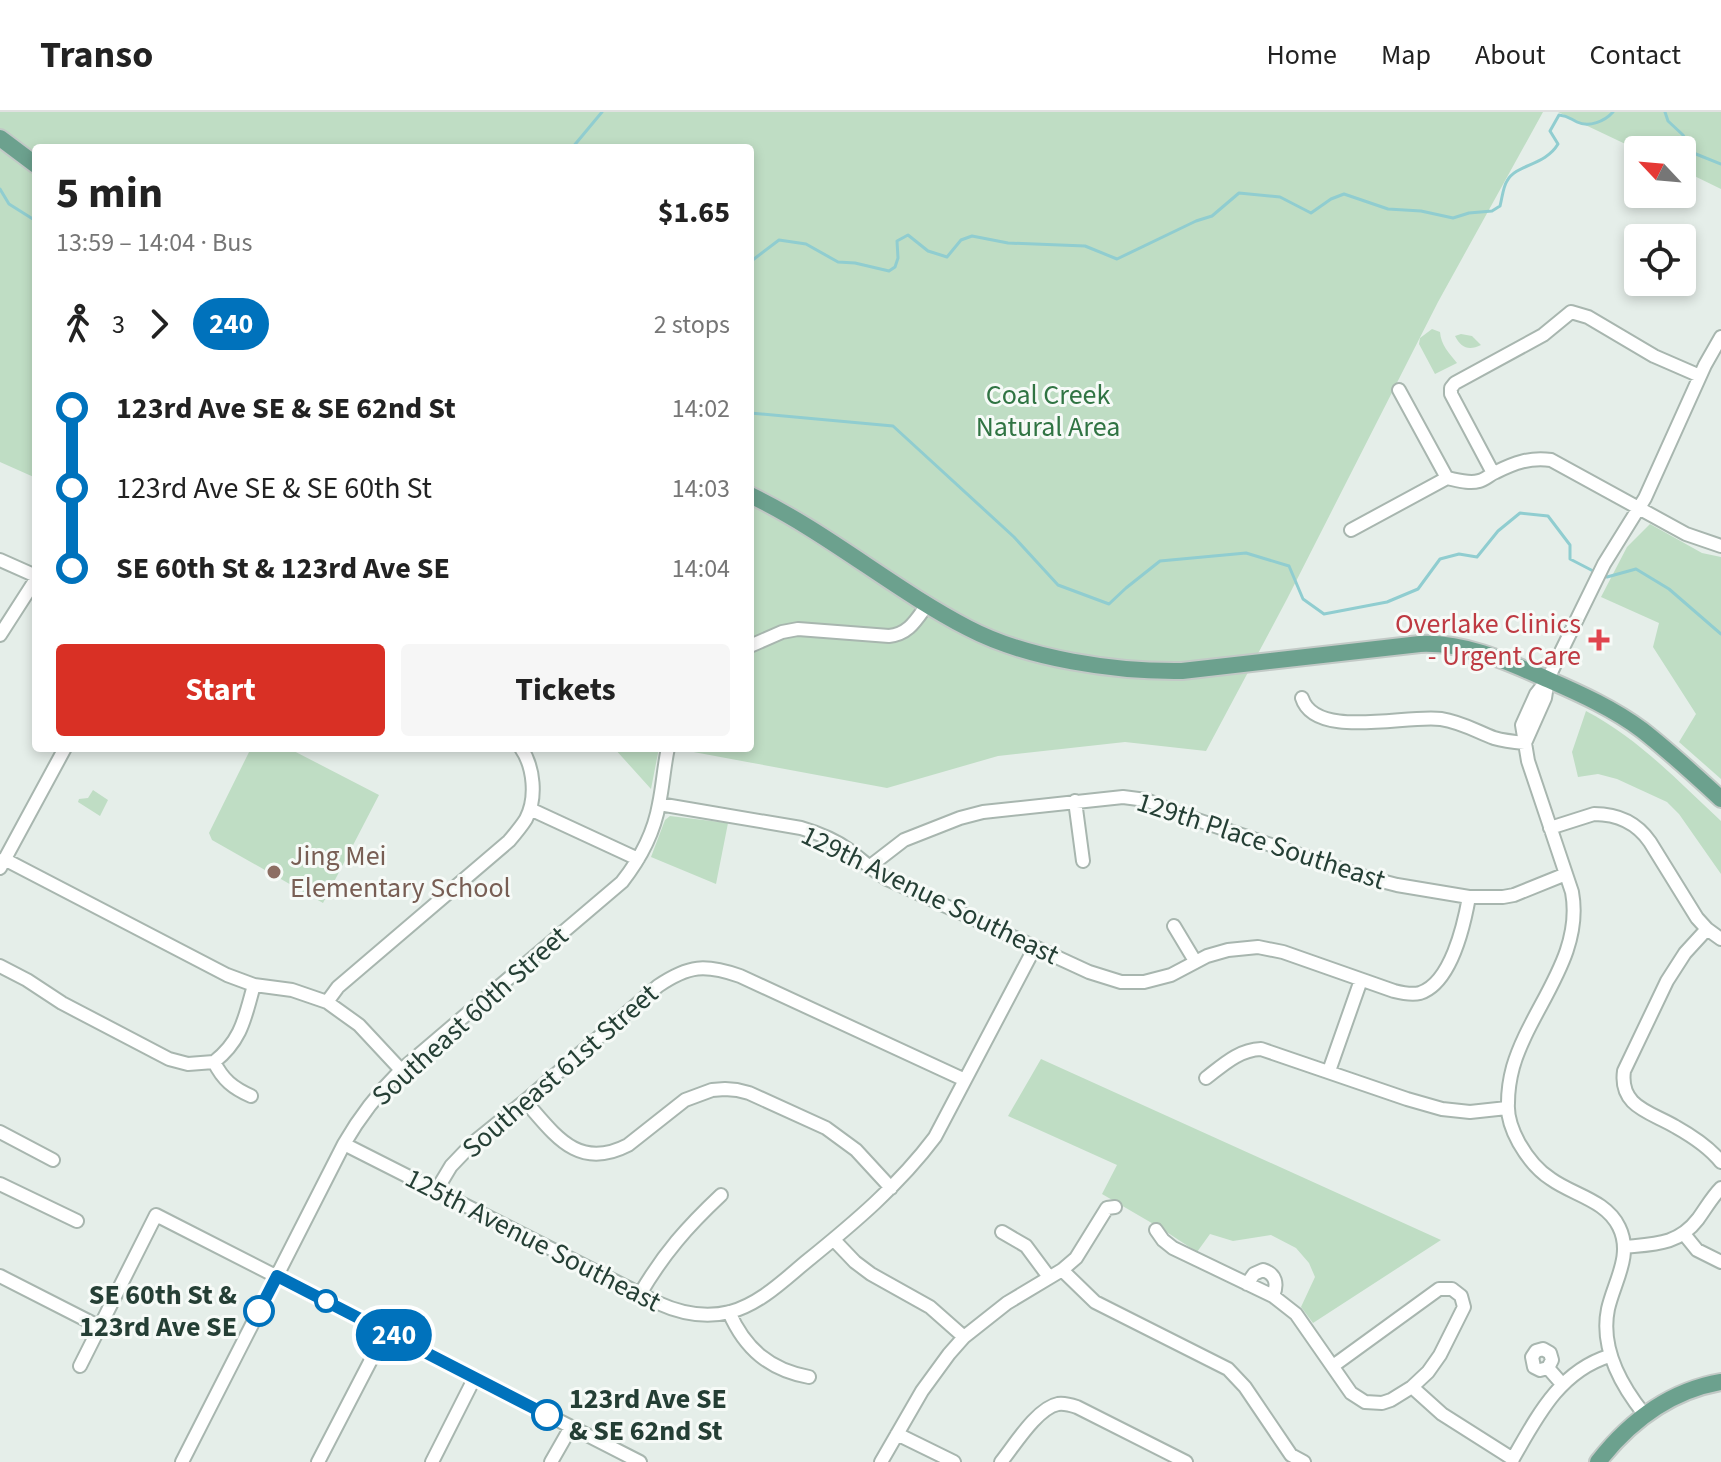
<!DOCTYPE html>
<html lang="en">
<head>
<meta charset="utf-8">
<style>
	body { margin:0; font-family:"Source Sans 3",sans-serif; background:#f6f6f6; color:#222; height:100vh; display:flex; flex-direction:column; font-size:30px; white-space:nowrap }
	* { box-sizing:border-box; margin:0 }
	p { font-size:26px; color:#767676 }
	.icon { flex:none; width:44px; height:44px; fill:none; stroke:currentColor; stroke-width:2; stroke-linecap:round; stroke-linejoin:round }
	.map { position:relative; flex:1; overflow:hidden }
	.drawer { position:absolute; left:32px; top:32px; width:722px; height:608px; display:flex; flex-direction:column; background:#fff; border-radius:8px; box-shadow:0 4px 12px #0003 }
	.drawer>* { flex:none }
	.badge { padding:0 16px; border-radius:26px; font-size:28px; line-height:52px }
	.needle { width:52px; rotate:296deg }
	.tools { position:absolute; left:1624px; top:24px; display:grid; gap:16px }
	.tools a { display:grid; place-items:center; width:72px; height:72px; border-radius:8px; background:#fff; box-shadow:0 4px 12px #0003; font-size:40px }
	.map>.badge { position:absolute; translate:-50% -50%; box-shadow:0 0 0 4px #fff }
	.legs { display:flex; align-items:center; gap:12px; height:88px; padding:0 24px; font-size:26px }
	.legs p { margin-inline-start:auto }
	.summary { display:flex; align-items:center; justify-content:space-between; height:136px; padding:0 24px }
	h1 { font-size:44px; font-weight:700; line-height:60px }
	.primary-button { display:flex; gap:16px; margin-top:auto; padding:16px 24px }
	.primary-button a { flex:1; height:92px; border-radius:8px; background:#d93025; color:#fff; font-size:32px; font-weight:700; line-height:92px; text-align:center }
	.primary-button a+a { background:#f6f6f6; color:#222 }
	ul { padding:0 24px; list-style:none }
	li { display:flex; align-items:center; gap:28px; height:80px; font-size:30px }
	li i { display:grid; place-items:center; width:12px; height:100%; margin:0 10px; background:currentColor }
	li i::after { content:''; width:20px; height:20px; margin:-10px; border:6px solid; border-radius:50%; background:#fff }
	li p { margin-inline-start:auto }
	li:first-child i { background:linear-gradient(#0000 50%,currentColor 0) }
	li:last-child i { background:linear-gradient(currentColor 50%,#0000 0) }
	header { display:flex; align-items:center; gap:48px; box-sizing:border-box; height:112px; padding:0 40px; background:#fff; border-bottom:2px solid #e0e0e0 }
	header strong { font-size:38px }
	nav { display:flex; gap:44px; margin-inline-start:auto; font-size:28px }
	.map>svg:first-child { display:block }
</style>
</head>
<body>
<header>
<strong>Transo</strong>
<nav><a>Home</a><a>Map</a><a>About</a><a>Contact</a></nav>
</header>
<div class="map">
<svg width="1721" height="1350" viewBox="0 0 1721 1350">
	<rect width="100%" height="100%" fill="#e5eee9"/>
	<path fill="#bfddc4" d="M 0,0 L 1543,0 L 1438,190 L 1287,487 L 1206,639 L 1125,630 L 998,644 L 887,676 L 672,636 L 750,636 L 750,36 L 36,36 L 36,366 L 0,350 Z
		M 1558,0 L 1721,0 L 1721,77 L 1682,58 L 1682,38 L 1638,38 Z
		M 1432,217 L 1440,220 C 1441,233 1449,241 1457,251 L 1435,262 L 1419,232 L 1420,226 Z
		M 1461,222 L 1472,224 L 1481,233 C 1469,239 1461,236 1455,224 Z
		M 1650,412 L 1702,441 L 1721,445 L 1721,667 L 1679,630 L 1696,602 L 1653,535 L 1659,511 L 1601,485 L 1627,435 Z
		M 1586,599 C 1638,626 1679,670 1721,709 L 1721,762 L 1679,702 L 1667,690 L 1617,667 L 1598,662 L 1578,665 L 1572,640 Z
		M 251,636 L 288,636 L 379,683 L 323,791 L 212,728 L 209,721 Z
		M 614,636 L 659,636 L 651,677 Z
		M 93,678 L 108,688 L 100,704 L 78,690 L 79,687 L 88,686 Z
		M 670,704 L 728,711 L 716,772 L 651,745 L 665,708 Z
		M 1041,947 L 1441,1128 L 1313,1211 L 1301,1195 L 1315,1165 L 1309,1151 L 1296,1136 L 1271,1123 L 1233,1129 L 1210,1122 L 1197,1140 L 1162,1117 L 1102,1082 L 1117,1053 L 1008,1004 Z"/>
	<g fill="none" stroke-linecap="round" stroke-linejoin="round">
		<path stroke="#90cdd0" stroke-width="3" d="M 1665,0 L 1668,9 L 1683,23 L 1691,40 L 1721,52
			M 572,36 L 602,0
			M 0,77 L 9,92 L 36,109
			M 750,150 L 779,128 L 806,132 L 838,150 L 855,151 L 889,159 L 895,155 L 898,146 L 897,129 L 908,123 L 928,139 L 947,145 L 961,128 L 972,124 L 1008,131 L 1085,134 L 1117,147 L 1196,109 L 1212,104 L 1239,81 L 1280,85 L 1311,101 L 1331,87 L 1344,82 L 1388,97 L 1421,99 L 1453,106 L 1469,101 L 1492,99 L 1500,94 C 1502,87 1503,75 1507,69 C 1516,52 1545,54 1558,32 L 1550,19 L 1559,3 C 1568,4 1569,6 1577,10 C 1589,16 1605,9 1613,0
			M 750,301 L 893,314 L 1014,425 L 1058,473 L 1109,492 L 1126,476 L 1160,449 L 1246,441 L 1289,454 L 1303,487 L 1324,502 L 1387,490 L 1418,477 L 1440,447 L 1459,442 L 1477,445 L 1498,419 L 1520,401 L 1548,404 L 1570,433 L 1570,447 L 1597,461
			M 1604,464 L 1607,465 L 1636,457 L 1669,477 L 1721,522"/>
		<defs>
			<path id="minor" d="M 1399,278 L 1447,366 C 1457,368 1469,372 1479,369 C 1485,368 1490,362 1496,360 C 1514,351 1530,345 1551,348 L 1686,422 L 1721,434
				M 1493,361 L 1451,282 L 1451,276 L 1455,271 L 1543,223 L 1571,200 L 1588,205 L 1654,244 L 1700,264
				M 1351,418 L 1447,366
				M 0,448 L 36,464
				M 0,523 L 36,467
				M 750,534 L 782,520 L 798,517 L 889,524 C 909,522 916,508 927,493
				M 1548,567 L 1536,582 L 1522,613 L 1528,649 L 1572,780 C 1584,845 1530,896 1513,955 C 1510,966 1508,979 1508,991 C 1507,1004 1513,1020 1519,1031 C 1527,1045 1537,1058 1551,1067 C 1573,1083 1606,1088 1619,1115 C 1633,1143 1614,1170 1608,1197 C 1600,1236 1620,1272 1644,1302
				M 1302,586 C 1315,628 1407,602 1441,607 C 1461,610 1476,619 1494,626 C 1504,629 1514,630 1525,631
				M 1525,631 L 1545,586 L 1548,567 L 1556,550 L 1604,452 L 1645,386 L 1705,253 L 1721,225
				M 1075,689 L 1083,749
				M 659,692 L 801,716 C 818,721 835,728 849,738 C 862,748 873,759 887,767 L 1089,860 L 1121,870 L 1144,870 L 1171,863 L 1207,844 L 1228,838 L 1258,835 L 1283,840 L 1394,879 C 1402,881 1412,883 1420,881 C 1451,871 1464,813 1469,785
				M 530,697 L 638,747
				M 1550,716 L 1594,702 C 1617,702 1637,711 1650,730 L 1697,806 L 1707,817 L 1721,827
				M 4,747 L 227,863 L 254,873 L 292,878 L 327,890 L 359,913 L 401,958
				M 869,755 L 904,728 L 960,706 L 983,700 L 1123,685 L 1146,688 L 1180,702 L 1362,764 L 1397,773 L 1469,785 L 1503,785 L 1514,783 L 1566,762
				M 0,756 L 65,636
				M 1174,814 L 1195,849
				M 1707,817 L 1685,841 L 1667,869 L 1624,959 C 1619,995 1651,1000 1676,1015 C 1692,1024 1709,1035 1721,1050
				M 0,854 L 27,868 L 62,891 L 169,947 L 188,952 L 214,950 C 223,968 233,976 251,984
				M 327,890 L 338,875 L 509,729 C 515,722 521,715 526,707 C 537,686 534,655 521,636
				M 214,950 C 242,928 245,905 254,873
				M 1329,959 L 1361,868
				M 1206,966 C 1223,953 1238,938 1261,937 L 1407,987 L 1442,997 L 1470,1000 L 1507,996
				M 525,989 C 555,1023 578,1059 628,1033 L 685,988 L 712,978 L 725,977 L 737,978 L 749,981 L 826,1016 L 856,1038 L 891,1076
				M 0,1020 L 53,1048
				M 344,1032 L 658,1191 C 680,1201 706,1206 730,1200 C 760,1192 784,1168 807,1149 C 854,1111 899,1073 935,1025 L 1035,835
				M 0,1072 L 77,1109
				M 436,1079 L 451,1054 L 473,1031 L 525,989 L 658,874 C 689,853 705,852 740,864 L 965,968
				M 1156,1118 L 1163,1128 L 1173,1136 L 1273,1184 L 1296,1202 L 1351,1281 L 1365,1290 L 1382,1291 L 1391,1288 L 1412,1275 L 1428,1260 L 1440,1243 L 1464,1195 L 1461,1184 L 1452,1177 L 1439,1177 L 1333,1254
				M 1002,1120 L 1026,1134 L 1049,1165
				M 1684,1122 L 1697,1138 L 1721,1150
				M 834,1128 L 855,1150 L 871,1162 L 930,1195 L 964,1225
				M 1624,1135 C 1655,1132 1678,1133 1698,1107 C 1706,1096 1712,1085 1721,1076
				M 1062,1158 L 1095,1190 L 1228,1257 L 1245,1275 L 1291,1343 L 1304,1350
				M 0,1164 L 100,1215
				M 1247,1172 L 1254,1162 L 1263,1158 C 1276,1162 1278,1172 1273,1184
				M 640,1182 C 664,1141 687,1115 721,1083
				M 729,1200 C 745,1237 770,1258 809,1265
				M 80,1254 L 156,1103 L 640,1350
				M 1548,1256 L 1540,1258 L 1534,1255 L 1532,1245 L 1536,1239 L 1543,1237 L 1550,1241 L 1552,1248 L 1548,1256 L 1562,1272
				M 1412,1275 L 1442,1302 L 1513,1347
				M 897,1322 L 954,1350
				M 182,1350 L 344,1032 C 360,1004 378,981 401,958 L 622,770 C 640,747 654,721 659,692 C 663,673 664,654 668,636
				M 318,1350 L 386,1219
				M 432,1350 L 475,1265
				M 551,1350 L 571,1315
				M 881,1350 L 922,1279 L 949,1242 L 964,1225 L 1007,1191 L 1062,1158 L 1076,1146 L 1107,1096 L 1115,1095
				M 1001,1350 C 1014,1334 1037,1296 1058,1292 C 1065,1291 1071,1293 1077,1295 L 1186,1350
				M 1511,1350 C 1536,1307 1558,1260 1609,1244"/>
			<path id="major" d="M 0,26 L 36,53
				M 750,383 C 827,420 893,477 968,516 C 1027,547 1116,560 1182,559 L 1420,532 C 1466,530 1508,550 1549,568 C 1581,582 1614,597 1642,618 C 1669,639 1695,663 1721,687
				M 1598,1350 C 1630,1309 1669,1279 1721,1270"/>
		</defs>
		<use href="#minor" stroke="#a8b6af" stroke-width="16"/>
		<use href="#major" stroke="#c2c9c6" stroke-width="20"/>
		<use href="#minor" stroke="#fff" stroke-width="12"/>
		<use href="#major" stroke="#6ca18e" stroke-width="16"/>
	</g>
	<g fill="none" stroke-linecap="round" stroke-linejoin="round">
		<defs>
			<path id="line-1" d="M 259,1199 L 277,1164 L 547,1303"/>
		</defs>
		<use href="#line-1" stroke="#fff" stroke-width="18"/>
		<use href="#line-1" stroke="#0072bc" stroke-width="12"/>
	</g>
	<path fill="#e0444e" stroke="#f6faf7" stroke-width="3" d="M1595 516h8v8h8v8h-8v8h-8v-8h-8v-8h8z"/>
	<circle fill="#8d6e63" stroke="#f6faf7" stroke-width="3" cx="274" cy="760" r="8"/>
	<g fill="#fff" stroke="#0072bc" stroke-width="4">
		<circle cx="326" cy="1189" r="10"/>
		<circle cx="259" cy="1199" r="14"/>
		<circle cx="547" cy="1303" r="14"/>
	</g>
	<g text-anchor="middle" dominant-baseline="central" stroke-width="6" stroke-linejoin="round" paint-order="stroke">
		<g font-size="28" fill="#307443" stroke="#f6faf7">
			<text x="1048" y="283">Coal Creek<tspan x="1048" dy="32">Natural Area</tspan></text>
		</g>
		<g font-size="28" fill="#be3a42" stroke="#f6faf7" text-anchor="end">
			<text x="1581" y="512">Overlake Clinics<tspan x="1581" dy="32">- Urgent Care</tspan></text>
		</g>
		<g font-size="28" fill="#253f35" stroke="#f6faf7">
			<text transform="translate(1261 729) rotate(18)">129th Place Southeast</text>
			<text transform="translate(930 783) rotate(26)">129th Avenue Southeast</text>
			<text transform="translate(470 904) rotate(-42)">Southeast 60th Street</text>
			<text transform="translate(560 959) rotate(-41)">Southeast 61st Street</text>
			<text transform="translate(533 1128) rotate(27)">125th Avenue Southeast</text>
		</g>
		<g font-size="28" fill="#785e54" stroke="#f6faf7" text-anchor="start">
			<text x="290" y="744">Jing Mei<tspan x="290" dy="32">Elementary School</tspan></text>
		</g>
		<g font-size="28" font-weight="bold" fill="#253f35" stroke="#f6faf7" text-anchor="end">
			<text x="237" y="1183">SE 60th St &amp;<tspan x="237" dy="32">123rd Ave SE</tspan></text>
			<text x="569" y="1287" text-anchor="start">123rd Ave SE<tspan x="569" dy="32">&amp; SE 62nd St</tspan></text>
		</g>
	</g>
</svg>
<div class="tools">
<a><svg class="needle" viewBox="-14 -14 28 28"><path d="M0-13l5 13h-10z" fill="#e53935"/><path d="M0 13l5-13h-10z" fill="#767676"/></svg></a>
<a><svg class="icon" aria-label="locate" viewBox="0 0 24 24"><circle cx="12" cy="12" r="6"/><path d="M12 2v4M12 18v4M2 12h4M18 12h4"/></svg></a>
</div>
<b class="badge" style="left:394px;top:1223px;background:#0072bc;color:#fff">240</b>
<section class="drawer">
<div class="summary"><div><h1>5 min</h1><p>13:59 – 14:04 · Bus</p></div><b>$1.65</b></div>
<div class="legs"><svg class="icon" aria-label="walk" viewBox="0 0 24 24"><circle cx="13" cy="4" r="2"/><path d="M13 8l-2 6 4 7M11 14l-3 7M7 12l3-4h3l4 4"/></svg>3<svg class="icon" aria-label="forward" viewBox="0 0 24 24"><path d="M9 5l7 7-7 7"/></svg><b class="badge" style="background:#0072bc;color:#fff">240</b><p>2 stops</p></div>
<ul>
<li><i style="color:#0072bc"></i><b>123rd Ave SE &amp; SE 62nd St</b><p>14:02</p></li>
<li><i style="color:#0072bc"></i><span>123rd Ave SE &amp; SE 60th St</span><p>14:03</p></li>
<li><i style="color:#0072bc"></i><b>SE 60th St &amp; 123rd Ave SE</b><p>14:04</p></li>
</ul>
<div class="primary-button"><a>Start</a><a>Tickets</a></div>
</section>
</div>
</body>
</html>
